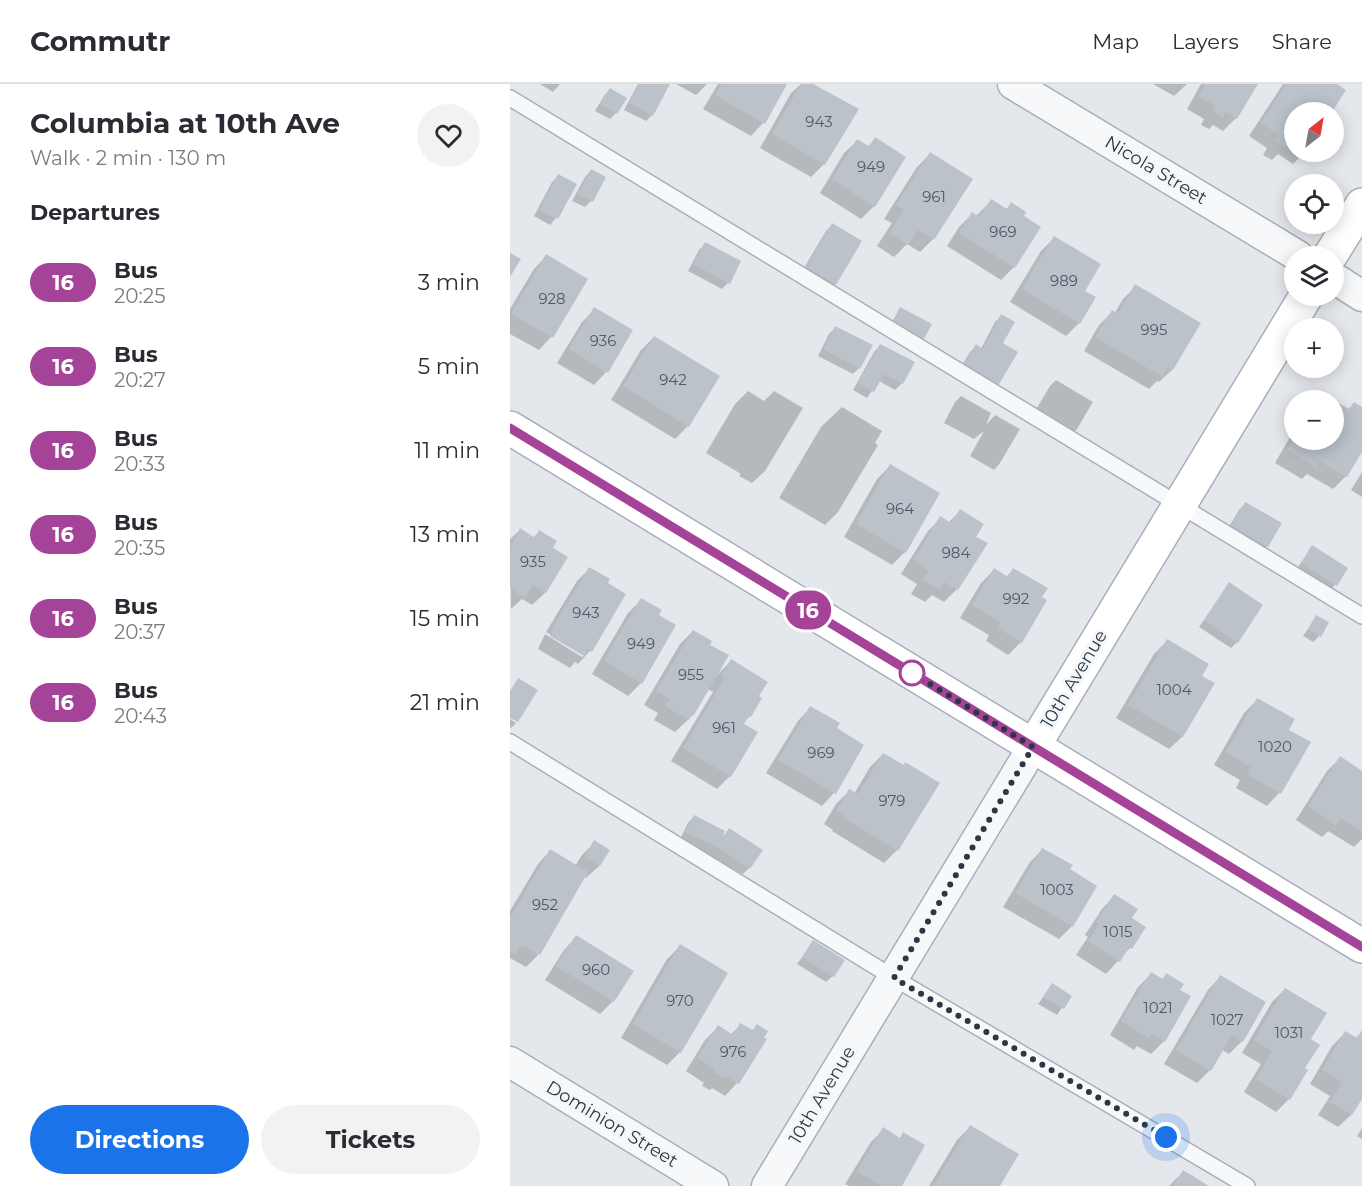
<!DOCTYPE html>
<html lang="en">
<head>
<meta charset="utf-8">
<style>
	body { margin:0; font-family:Montserrat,sans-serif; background:#f2f2f3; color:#2b2b33; height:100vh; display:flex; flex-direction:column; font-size:22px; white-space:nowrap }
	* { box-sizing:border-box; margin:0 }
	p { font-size:20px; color:#7c7c81 }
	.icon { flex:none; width:33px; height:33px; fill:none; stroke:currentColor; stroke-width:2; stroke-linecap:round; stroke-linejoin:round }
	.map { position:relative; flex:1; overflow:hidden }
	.drawer { display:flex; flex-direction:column; background:#fff; width:510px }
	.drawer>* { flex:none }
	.badge { padding:0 12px; border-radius:20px; font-size:21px; line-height:39px }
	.needle { width:39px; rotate:31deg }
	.buttons { position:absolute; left:774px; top:18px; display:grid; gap:12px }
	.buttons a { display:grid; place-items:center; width:60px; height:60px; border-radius:50%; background:#fff; box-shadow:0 3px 15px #0003; font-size:30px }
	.you { position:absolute; width:30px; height:30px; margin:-15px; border:4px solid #fff; border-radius:50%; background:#1a73e8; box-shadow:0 0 0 9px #1a73e833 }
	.map>.badge { position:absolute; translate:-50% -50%; box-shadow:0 0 0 3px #fff }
	h2 { padding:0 30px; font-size:22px; line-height:54px }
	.round { display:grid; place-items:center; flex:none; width:63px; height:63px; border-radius:32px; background:#f2f2f3 }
	.summary { display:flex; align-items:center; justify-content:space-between; height:102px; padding:0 30px }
	h1 { font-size:28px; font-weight:700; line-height:45px }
	.action { display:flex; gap:12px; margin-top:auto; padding:12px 30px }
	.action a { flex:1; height:69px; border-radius:36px; background:#1a73e8; color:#fff; font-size:24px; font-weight:700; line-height:69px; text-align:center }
	.action a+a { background:#f2f2f3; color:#2b2b33 }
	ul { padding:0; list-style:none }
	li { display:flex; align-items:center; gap:18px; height:84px; padding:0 30px }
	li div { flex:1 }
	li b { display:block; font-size:22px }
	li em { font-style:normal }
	li .badge { min-width:66px; font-weight:700; text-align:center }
	header { display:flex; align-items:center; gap:36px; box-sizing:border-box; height:84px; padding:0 30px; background:#fff; border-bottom:2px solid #e1e1e2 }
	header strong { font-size:28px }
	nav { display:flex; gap:33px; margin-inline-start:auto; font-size:21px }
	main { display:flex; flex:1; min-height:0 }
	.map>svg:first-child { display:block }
</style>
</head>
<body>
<header>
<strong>Commutr</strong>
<nav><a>Map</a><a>Layers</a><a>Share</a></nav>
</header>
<main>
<section class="drawer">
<div class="summary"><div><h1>Columbia at 10th Ave</h1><p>Walk · 2 min · 130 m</p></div><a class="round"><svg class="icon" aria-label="heart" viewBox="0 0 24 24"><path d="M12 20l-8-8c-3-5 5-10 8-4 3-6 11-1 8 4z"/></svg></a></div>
<h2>Departures</h2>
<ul>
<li><span class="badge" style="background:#a54399;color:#fff">16</span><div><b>Bus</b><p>20:25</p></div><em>3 min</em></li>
<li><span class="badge" style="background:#a54399;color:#fff">16</span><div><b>Bus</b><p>20:27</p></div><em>5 min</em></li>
<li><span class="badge" style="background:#a54399;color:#fff">16</span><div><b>Bus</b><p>20:33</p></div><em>11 min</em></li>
<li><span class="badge" style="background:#a54399;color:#fff">16</span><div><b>Bus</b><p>20:35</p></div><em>13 min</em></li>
<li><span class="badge" style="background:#a54399;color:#fff">16</span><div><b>Bus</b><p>20:37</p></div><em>15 min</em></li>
<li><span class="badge" style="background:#a54399;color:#fff">16</span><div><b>Bus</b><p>20:43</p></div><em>21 min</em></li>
</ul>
<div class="action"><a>Directions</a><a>Tickets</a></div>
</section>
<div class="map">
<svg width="852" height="1102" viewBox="0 0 852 1102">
	<rect width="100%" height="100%" fill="#e4e8ec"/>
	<path fill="#0003" d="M 30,0 L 50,0 L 43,8 Z
		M 128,0 L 158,0 L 142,31 L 136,37 L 114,26 Z
		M 166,0 L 197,0 L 186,11 Z
		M 208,0 L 276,0 L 253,39 L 241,52 L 193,25 Z
		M 291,0 L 300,0 L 314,80 L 301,93 L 250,64 L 281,9 Z
		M 643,0 L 677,0 L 664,12 Z
		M 691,0 L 746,0 L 726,34 L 713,47 L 703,41 L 699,45 L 691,41 L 694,35 L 677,25 Z
		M 773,0 L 824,0 L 834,6 L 820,28 L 784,28 L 784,68 L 795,68 L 783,80 L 768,70 L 762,76 L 753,71 L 757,64 L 739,52 Z
		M 100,5 L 106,29 L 100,35 L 85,27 L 94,12 Z
		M 365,55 L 394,73 L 364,122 L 351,135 L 310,109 L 334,69 L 347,57 L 358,63 Z
		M 420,70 L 423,155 L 410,168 L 397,160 L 384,173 L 367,162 L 382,139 L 374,135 L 407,83 Z
		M 81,86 L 94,94 L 81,117 L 75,123 L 62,117 L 75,93 Z
		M 48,92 L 65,100 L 46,134 L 40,141 L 24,132 L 42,98 Z
		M 481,117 L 496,126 L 501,120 L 504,183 L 491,196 L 437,162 L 449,143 L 462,130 L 466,132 Z
		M 322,141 L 325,200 L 319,206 L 291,189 L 316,147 Z
		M 544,154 L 573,207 L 569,239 L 556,252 L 500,218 L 531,167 Z
		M 195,160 L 218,199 L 212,205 L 178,187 L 189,166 Z
		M 36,172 L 76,195 L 41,253 L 29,266 L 0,250 L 0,225 L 24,185 Z
		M 626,202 L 662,286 L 649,298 L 647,297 L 639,305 L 574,267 L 589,241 L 602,228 L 604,230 L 613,215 Z
		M 85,225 L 96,288 L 84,301 L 47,279 L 72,238 Z
		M 491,232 L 503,239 L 448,288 L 460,268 L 466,262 L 471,265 L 485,238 Z
		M 326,243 L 349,284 L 343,290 L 308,272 L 319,250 Z
		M 144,253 L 178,342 L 165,355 L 101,316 L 131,266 Z
		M 370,262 L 392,299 L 385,306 L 369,297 L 357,314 L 343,306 L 364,268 Z
		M 546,296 L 583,318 L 567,345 L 561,351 L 524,329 L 540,302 Z
		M 238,307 L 254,317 L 264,307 L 293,324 L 255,387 L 242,399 L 229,392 L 231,390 L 196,369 L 225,320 Z
		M 451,312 L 481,329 L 476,341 L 485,331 L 510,345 L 490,379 L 484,386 L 460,372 L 474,347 L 464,355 L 434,339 L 445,318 Z
		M 824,318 L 838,326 L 844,320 L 852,324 L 852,365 L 836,392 L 823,405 L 797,390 L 792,395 L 765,379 L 784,346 L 784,356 L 824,356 Z
		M 332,323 L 372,347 L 365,359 L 368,361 L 328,428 L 315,441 L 269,414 L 311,343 Z
		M 380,382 L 395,468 L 382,481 L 334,453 L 367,395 Z
		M 852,388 L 852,413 L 841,406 Z
		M 735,420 L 770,440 L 757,462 L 751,469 L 716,448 L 729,426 Z
		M 450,427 L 464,453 L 447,505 L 434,518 L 422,511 L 415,518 L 401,510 L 407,500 L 391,490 L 418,447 L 431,434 L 438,439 Z
		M 10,446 L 23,454 L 29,448 L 41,464 L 56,474 L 35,509 L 22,521 L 12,515 L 1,525 L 0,455 Z
		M 802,463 L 825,501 L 819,507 L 786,486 Z
		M 79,485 L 96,499 L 114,510 L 80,567 L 68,580 L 65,578 L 60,584 L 28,565 L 35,550 L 72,573 L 75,571 L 36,548 L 67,497 Z
		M 504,485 L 511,558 L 498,571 L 476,557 L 479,551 L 450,534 L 471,499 L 484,486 L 496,493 Z
		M 719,500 L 727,558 L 721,564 L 689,543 Z
		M 131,516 L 131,599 L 118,612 L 82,590 L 118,529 Z
		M 807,532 L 809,552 L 803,558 L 793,552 Z
		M 183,547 L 198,561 L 206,592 L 221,577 L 240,632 L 232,640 L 220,692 L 207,705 L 161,677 L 203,608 L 198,605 L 183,631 L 165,648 L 144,636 L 148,629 L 134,621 L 170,560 Z
		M 657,557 L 690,593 L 703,600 L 672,653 L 659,665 L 606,634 L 644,570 Z
		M 747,616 L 777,647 L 769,709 L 757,722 L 726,704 L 730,696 L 704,681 L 734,629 Z
		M 300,624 L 325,645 L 352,661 L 324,709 L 312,722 L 256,689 L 288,637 Z
		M 0,635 L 6,639 L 1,644 L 0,643 Z
		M 373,670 L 387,766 L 374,779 L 322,747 L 323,746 L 314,740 L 326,720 L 339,707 L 344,710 L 360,683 Z
		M 830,674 L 852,689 L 852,755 L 844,763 L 818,747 L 812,753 L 786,736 L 817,687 Z
		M 184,733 L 210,755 L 219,746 L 239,784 L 233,790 L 170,755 L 178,739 Z
		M 85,758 L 98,766 L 89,782 L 76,794 L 74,793 L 28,871 L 16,883 L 0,874 L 0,827 L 28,780 L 40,767 L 65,782 L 72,771 Z
		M 533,765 L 558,786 L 585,802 L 562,842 L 549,855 L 493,823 L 520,778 Z
		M 604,812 L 620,834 L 620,864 L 596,890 L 566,871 L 578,853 L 575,851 L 592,825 Z
		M 66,853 L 121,887 L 103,917 L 90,930 L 35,896 L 54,866 Z
		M 303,858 L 323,892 L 316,898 L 287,880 Z
		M 170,862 L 170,968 L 157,981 L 111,954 L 157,875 Z
		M 641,890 L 652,896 L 657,891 L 654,957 L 641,970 L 627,962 L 624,966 L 600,951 L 628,903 Z
		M 710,893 L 732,957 L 719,970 L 712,966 L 700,986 L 687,999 L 654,980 L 698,906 Z
		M 542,901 L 560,912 L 547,931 L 528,920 Z
		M 775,905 L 799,956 L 793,985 L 779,1015 L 766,1028 L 734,1008 L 751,980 L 732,969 L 762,918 Z
		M 231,941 L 255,956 L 227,999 L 215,1012 L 202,1004 L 200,1006 L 192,1002 L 194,999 L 176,987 L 195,956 L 208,943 L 220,951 Z
		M 852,948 L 852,1012 L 841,1031 L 828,1043 L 808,1031 L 820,1012 L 800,1000 L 822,962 L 835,949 L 845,955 Z
		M 460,1043 L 488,1102 L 419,1102 L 447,1056 Z
		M 852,1044 L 852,1055 L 847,1052 Z
		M 374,1045 L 389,1055 L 394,1050 L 390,1102 L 339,1102 L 335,1100 L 361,1058 Z
		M 673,1088 L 696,1102 L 659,1102 Z"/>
	<path fill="#bbc2ca" d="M 129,0 L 160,0 L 143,32 L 119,19 Z
		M 212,0 L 277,0 L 255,40 L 205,11 Z
		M 291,0 L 303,0 L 349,25 L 315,81 L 262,50 Z
		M 695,0 L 748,0 L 727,35 L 716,28 L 713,33 L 703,27 L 706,22 L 688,12 Z
		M 776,0 L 827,0 L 836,6 L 822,28 L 784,28 L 784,60 L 781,58 L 776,64 L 765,57 L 769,51 L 751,39 Z
		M 100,4 L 117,14 L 107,30 L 90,20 Z
		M 365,53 L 396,73 L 365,123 L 322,95 L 347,55 L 359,62 Z
		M 420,68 L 463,95 L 424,156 L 408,146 L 398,161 L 379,149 L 394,126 L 386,121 Z
		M 81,85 L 96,93 L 83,118 L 68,110 Z
		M 48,90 L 67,100 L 48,135 L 29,126 Z
		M 481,115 L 497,125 L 501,118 L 516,128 L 514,132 L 531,143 L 505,184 L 449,149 L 462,128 L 469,133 Z
		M 322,139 L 352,157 L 326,201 L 296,183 Z
		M 544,152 L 591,180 L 575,207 L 586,213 L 570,240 L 512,205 Z
		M 195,158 L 231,177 L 220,200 L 183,180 Z
		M 0,169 L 11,175 L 0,193 Z
		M 36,170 L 78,195 L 43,254 L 1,230 Z
		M 625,200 L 691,239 L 663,286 L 658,284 L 653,293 L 585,253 L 602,226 L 608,230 Z
		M 84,223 L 123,246 L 98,289 L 59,265 Z
		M 390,223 L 422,240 L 413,257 L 381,240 Z
		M 491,230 L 505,238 L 493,259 L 508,268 L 488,302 L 453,282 L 466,260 L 473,265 Z
		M 325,242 L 363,261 L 350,285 L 313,265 Z
		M 144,252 L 210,292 L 179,343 L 113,302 Z
		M 370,260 L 405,278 L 393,300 L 374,290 L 364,308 L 348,299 Z
		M 811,309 L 839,325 L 844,318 L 852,323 L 852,368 L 837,393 L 809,377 L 806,383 L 777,366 L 783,356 L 824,356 L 824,316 L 806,316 Z
		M 380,380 L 430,409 L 396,469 L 346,440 Z
		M 735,418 L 772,439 L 758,463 L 721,442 Z
		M 450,425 L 474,440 L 466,453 L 478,459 L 448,506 L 434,498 L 429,506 L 413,496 L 419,487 L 403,476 L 430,432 L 441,439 Z
		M 10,444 L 25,454 L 29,446 L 47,457 L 43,464 L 58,473 L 36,509 L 23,501 L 15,514 L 0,504 L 0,465 Z
		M 802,461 L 838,484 L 827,502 L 791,479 Z
		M 79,483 L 100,495 L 98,499 L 116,510 L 82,568 L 78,565 L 74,572 L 40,552 L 43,546 L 42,545 Z
		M 484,484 L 498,493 L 503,484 L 538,504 L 532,513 L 537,516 L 512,559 L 488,544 L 491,538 L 462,521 Z
		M 719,498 L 753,521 L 728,559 L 694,536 Z
		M 131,514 L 152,526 L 149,531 L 166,541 L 132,600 L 94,576 Z
		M 806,531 L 819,538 L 811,553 L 798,545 Z
		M 183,546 L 202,557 L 200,561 L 219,571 L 184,631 L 182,630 L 179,636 L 155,622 L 160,615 L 146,607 Z
		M 657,555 L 699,580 L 692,592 L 705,599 L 673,653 L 618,621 Z
		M 221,575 L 258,598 L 249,612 L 252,614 L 241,633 L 239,631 L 234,640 L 248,648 L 221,693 L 173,664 L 215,594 L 211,592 Z
		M 8,594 L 28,606 L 8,638 L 0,634 L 0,607 Z
		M 747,614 L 785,635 L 779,646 L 801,658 L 771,710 L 737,690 L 741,683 L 716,668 Z
		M 300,622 L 330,639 L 327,644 L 354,661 L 326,710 L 268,676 Z
		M 373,669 L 394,681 L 395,678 L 430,699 L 388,767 L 334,734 L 335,732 L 326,727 L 339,705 L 348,710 Z
		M 830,672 L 852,687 L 852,748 L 831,734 L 826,741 L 798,722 Z
		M 184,731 L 215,747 L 209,760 L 219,744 L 253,766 L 240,785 L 207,763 L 175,748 Z
		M 84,756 L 100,766 L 90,782 L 75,773 Z
		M 532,764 L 563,781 L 560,785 L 587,802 L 563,843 L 505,809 Z
		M 40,765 L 78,788 L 30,871 L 12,861 L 6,870 L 0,867 L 0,830 L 2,831 Z
		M 604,810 L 628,825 L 622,834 L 636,843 L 622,865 L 619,863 L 610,878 L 578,857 L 589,840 L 586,838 Z
		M 66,851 L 124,887 L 104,918 L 46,882 Z
		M 303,856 L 335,876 L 324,893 L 292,873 Z
		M 170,860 L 218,889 L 171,969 L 123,940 Z
		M 641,888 L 653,895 L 656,889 L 674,900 L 670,906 L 681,912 L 655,958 L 641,950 L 638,954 L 611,937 Z
		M 710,891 L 756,918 L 733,958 L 722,951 L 701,987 L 666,966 Z
		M 542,899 L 562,912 L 554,925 L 533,913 Z
		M 775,904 L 817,929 L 801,955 L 810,961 L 795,984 L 798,986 L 780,1016 L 746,995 L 762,967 L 744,956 Z
		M 230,939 L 243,946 L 247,940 L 258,947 L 254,954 L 257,955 L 229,1000 L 215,992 L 214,994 L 204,989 L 206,985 L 187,974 L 208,941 L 223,951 Z
		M 852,946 L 852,1015 L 842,1031 L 820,1018 L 832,998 L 812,986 L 835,947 L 847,954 Z
		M 460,1041 L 509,1070 L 490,1102 L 423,1102 Z
		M 373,1043 L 390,1054 L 393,1048 L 415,1061 L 392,1102 L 372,1102 L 347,1087 Z
		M 673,1086 L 699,1102 L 663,1102 Z"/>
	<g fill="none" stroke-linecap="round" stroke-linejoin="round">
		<defs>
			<path id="lane" d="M 0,14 L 852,532
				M 0,658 L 384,894 L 737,1102"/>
			<path id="street" d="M 503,0 L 788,172
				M 824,194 L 852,212
				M 0,978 L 203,1102
				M 257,1102 L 523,663"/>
			<path id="secondary" d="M 820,172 L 852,121
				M 0,344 L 852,862
				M 523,663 L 796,212"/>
		</defs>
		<use href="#lane" stroke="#a9afb7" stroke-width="18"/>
		<use href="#street" stroke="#a9afb7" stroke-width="33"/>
		<use href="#secondary" stroke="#a9afb7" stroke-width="36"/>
		<use href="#lane" stroke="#f7f8fa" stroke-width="15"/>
		<use href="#street" stroke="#f7f8fa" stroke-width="30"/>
		<use href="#secondary" stroke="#fff" stroke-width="33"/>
	</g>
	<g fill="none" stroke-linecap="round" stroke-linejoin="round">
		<defs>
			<path id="line" d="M 0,344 L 852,863"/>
		</defs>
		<use href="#line" stroke="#fff" stroke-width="14"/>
		<use href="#line" stroke="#a54399" stroke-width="9"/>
		<path stroke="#2b3745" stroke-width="6" stroke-dasharray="0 10.8" d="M 402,589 L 523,663 L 384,894 L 656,1053"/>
	</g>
	<circle fill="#fff" stroke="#a54399" stroke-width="3" cx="402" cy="589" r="12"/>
	<g text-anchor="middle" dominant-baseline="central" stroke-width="6" stroke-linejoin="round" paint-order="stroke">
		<g font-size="15" fill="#4f5a66">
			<text x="309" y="37">943</text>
			<text x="361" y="82">949</text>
			<text x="424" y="112">961</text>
			<text x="493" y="147">969</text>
			<text x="554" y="196">989</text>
			<text x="42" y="214">928</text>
			<text x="644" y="245">995</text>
			<text x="93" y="256">936</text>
			<text x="163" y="295">942</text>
			<text x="390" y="424">964</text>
			<text x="446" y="468">984</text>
			<text x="23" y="477">935</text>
			<text x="506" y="514">992</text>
			<text x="76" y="528">943</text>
			<text x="131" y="559">949</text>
			<text x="181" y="590">955</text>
			<text x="664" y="605">1004</text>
			<text x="214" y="643">961</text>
			<text x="765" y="662">1020</text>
			<text x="311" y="668">969</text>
			<text x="382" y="716">979</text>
			<text x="547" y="805">1003</text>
			<text x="35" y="820">952</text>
			<text x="608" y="847">1015</text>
			<text x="86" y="885">960</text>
			<text x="170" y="916">970</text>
			<text x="648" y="923">1021</text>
			<text x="717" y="935">1027</text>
			<text x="779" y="948">1031</text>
			<text x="223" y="967">976</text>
		</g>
		<g font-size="18" fill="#2b3745" stroke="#f4f7f9">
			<text transform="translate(646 86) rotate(31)">Nicola Street</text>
			<text transform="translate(564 595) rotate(-59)">10th Avenue</text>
			<text transform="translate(312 1011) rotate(-59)">10th Avenue</text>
			<text transform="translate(102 1040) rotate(31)">Dominion Street</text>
		</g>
	</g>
</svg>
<div class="buttons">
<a><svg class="needle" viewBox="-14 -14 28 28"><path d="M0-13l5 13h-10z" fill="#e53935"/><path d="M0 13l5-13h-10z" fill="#7c7c81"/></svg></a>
<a><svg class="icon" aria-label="locate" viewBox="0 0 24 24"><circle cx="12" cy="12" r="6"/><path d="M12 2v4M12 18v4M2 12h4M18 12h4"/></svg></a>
<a><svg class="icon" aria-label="layers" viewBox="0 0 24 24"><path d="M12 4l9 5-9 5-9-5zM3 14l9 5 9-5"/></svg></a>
<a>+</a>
<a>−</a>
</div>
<div class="you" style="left:656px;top:1053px"></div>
<b class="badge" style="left:298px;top:526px;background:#a54399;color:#fff">16</b>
</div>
</main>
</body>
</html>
